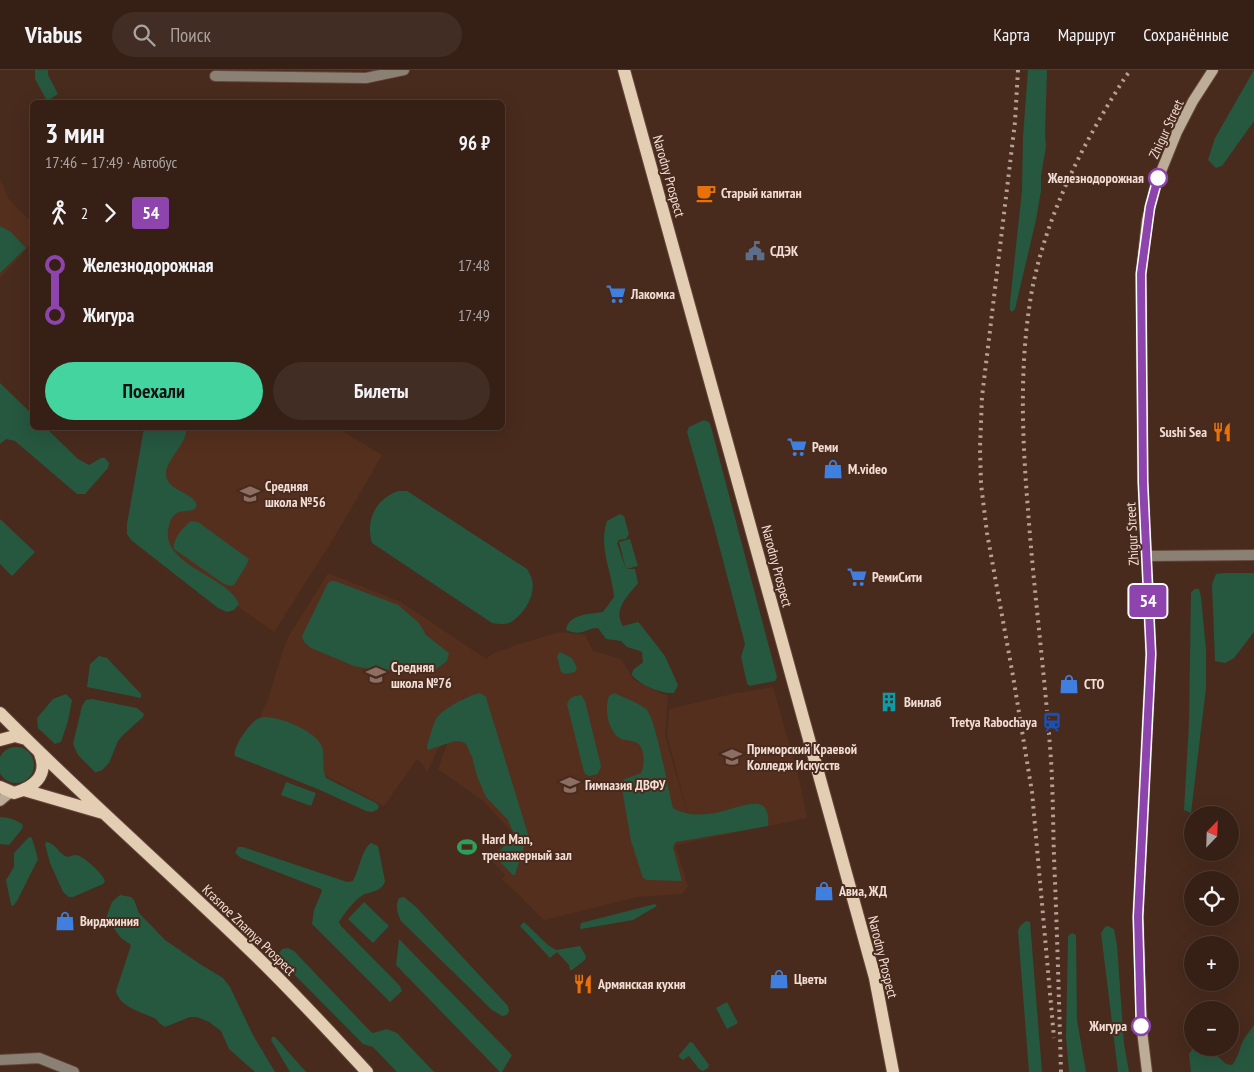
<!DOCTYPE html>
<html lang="ru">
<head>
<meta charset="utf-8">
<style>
	body { margin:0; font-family:"PT Sans Narrow",sans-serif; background:#412d23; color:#f1f3f6; height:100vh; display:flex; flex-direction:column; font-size:19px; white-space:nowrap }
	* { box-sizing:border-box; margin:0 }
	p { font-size:16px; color:#aaa3a1 }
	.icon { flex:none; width:28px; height:28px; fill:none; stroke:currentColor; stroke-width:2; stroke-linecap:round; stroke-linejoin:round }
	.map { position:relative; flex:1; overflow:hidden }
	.panel { position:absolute; left:30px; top:30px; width:475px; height:330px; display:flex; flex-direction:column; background:#362016; border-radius:8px; box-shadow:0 5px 20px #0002,0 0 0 1px #503e35 }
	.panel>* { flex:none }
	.badge { padding:0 10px; border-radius:4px; font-size:18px; line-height:32px }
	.needle { width:32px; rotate:23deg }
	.tools { position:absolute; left:1184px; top:736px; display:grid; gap:10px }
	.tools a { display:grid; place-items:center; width:55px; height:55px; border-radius:50%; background:#362016; box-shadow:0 5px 20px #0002,0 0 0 1px #503e35; font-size:25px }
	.map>.badge { position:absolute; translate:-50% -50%; box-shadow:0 0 0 2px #fff }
	.legs { display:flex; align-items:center; gap:8px; height:55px; padding:0 15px; font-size:16px }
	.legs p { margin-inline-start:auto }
	.headline { display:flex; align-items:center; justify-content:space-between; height:85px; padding:0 15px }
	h1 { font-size:28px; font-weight:700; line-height:38px }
	.primary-button { display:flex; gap:10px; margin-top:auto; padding:10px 15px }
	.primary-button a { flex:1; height:58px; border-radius:30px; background:#43d4a0; color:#111; font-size:20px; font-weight:700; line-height:58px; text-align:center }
	.primary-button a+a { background:#412d23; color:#f1f3f6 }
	ul { padding:0 15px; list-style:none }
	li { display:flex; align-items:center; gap:18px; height:50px; font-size:19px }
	li i { display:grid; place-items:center; width:8px; height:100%; margin:0 6px; background:currentColor }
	li i::after { content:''; width:12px; height:12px; margin:-6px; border:4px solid; border-radius:50%; background:#362016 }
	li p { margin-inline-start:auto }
	li:first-child i { background:linear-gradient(#0000 50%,currentColor 0) }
	li:last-child i { background:linear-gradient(currentColor 50%,#0000 0) }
	header { display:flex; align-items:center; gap:30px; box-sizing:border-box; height:70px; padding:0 25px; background:#362016; border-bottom:1px solid #503e35 }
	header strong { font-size:24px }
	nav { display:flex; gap:28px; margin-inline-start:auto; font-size:18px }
	.search { width:350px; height:45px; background:#412d23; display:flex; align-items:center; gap:12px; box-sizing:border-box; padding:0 18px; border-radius:28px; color:#aaa3a1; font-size:19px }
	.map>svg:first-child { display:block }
</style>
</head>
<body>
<header>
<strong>Viabus</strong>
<div class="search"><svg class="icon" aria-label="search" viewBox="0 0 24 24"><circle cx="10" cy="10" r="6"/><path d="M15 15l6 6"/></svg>Поиск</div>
<nav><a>Карта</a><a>Маршрут</a><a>Сохранённые</a></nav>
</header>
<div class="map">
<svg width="1254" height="1002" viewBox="0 0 1254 1002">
	<rect width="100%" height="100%" fill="#482b1d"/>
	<path fill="#542f1e" d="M 0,109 L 8,128 L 32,153 L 32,173 L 0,208 Z
		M 151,358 L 337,358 L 382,385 L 332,471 L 274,562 L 133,463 Z
		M 328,503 L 401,532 L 486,589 L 492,584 L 516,575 L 560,562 L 585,565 L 593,581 L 621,589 L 634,610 L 662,624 L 668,625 L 665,665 L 695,771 L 675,775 L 688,816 L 683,824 L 637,827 L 544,850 L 502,809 L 505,805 L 489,788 L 514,764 L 482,730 L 438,699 L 467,620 L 427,702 L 422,693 L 417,689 L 384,736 L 251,667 L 268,629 L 283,580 L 289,566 Z
		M 773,617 L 799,709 L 807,748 L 695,771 L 667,665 L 669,639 L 732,624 Z"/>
	<path fill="#26573f" d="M 35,0 L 48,0 L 48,5 L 58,24 L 47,31 L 35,9 Z
		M 1028,0 L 1047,0 L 1045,64 L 1046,77 L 1041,106 L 1041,121 L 1036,150 L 1015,239 L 1012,242 L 1010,240 L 1010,232 L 1022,120 L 1023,67 Z
		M 1254,0 L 1254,51 L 1222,96 L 1216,98 L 1208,90 L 1215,68 Z
		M 0,156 L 11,162 L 26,178 L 0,203 Z
		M 0,313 L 32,344 L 32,358 L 46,358 L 78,389 L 89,395 L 101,388 L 105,388 L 109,393 L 108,398 L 85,424 L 77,424 L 15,371 L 6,369 L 0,374 Z
		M 704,350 L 709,352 L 711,357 L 777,607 L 775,611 L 749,616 L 747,613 L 741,587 L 745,574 L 715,460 L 687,362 L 689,357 Z
		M 144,358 L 186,358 C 189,372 165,390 166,405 C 168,422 192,421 197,435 L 195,439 C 189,442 182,440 177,443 C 172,446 170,451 169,456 C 158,495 229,506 239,534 L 234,540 L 227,542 L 218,538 L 131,470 L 127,464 L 127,454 Z
		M 398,421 L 407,421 L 527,499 C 529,502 531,506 532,510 C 536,525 524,544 511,552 C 505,555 498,554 492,553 L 372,473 C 365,450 376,429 398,421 Z
		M 620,444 L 624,446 L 629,464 L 626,469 L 619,470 L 617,473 L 626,499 L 619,472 L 630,469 L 638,496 L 626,499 L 635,499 L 638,513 C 629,525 612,539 623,556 L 638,552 L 640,554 L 665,586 L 678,615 L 674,623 C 661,624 640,615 632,605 C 632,597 639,597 643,592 L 642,582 L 640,581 L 627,577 L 621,571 L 606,569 L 598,558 C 585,558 583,567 566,560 C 568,544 590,544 603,542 L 614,527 C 612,501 598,478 607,451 Z
		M 0,449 L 35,482 L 12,506 L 0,494 Z
		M 191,451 L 198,452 L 249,489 L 246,496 L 234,515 L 231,516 L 224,514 L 174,479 C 172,470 184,456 191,451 Z
		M 1224,503 L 1254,503 L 1254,562 L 1234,588 L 1225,593 L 1215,591 L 1212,514 L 1216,504 Z
		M 331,511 L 335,511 L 398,535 L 419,553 L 426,565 L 449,583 L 447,591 L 435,600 L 402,602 L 375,600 L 354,596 L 311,578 L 304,572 L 302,566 L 328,513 Z
		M 1195,519 L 1199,519 L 1201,527 L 1206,580 L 1206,618 L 1191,743 L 1184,740 L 1189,653 L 1191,522 Z
		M 560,582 L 572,588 L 577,598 L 575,602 L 565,604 L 561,602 L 557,586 Z
		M 99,586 L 107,588 L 141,624 L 141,628 L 87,617 L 90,594 Z
		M 480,623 L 486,627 L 488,634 L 528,764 L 515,805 L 513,805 L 498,790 L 496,786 L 514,764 L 508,750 L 486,727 L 477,706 L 472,687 L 466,674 L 462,672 L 455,671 L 428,680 L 427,676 C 430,667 432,657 436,649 C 442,639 469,625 480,623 Z
		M 614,623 C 625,628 637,632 646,639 C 656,648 668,720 673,738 C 690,748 712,745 730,739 C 739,737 748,733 758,734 C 768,735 769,748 768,756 L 676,772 L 673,777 L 682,811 L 647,810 L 643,808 L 631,771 L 621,713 L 625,709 L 641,703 C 645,696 645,677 637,673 C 632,670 626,671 621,669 C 608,663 604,638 609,626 Z
		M 66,624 L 72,630 L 68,651 L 61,672 L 55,674 L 38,658 L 37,648 L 53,629 Z
		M 581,625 L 585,631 L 601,696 L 598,704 L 589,706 L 585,704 L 583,698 L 567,634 C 570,627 573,626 581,625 Z
		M 92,629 L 137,638 L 144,644 L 143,647 L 122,666 L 118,671 L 109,693 L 102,700 L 97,702 L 95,702 L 78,685 L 73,674 L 82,636 L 86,630 Z
		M 265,647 C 281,647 316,661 322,677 C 325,687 321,698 326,708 L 376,733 L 379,736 L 377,740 L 372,742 L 366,741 L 320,720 L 235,686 C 232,678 249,654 257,649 C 260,648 263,647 265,647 Z
		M-2 695a18 18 0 1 1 36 0a18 18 0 1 1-36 0Z
		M 286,712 L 316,723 L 311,736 L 281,725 Z
		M 0,747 C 7,747 18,750 23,755 L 22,759 L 9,775 L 0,774 Z
		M 29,767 L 32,768 L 38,789 L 17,831 L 13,836 L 11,835 L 6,810 L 14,797 L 14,783 Z
		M 46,772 C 54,772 58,782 65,786 C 69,788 72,785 76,785 C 83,785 104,805 105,811 L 103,814 L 73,827 L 69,827 L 63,822 L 50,793 L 45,774 Z
		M 371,773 L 378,776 L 385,811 C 382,822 371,821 363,825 C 354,830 344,844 339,852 L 341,856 L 400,916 L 402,921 L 390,932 L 312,854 L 314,840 L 322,821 L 321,819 L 241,788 L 235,783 L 238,777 L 243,777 L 347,812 L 353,811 C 359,801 362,778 371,773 Z
		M 120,825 L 131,827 L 134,830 L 139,843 L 165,870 L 200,894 L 223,908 L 230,917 L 253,965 L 275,1002 L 255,1002 L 229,979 L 221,961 L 209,952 L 197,947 L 190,947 L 165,957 L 159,953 L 156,949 C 142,942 119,937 116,921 L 131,875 L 121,868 L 106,848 L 112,832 Z
		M 404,827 L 416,837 L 508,936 L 509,941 L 507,945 L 502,946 L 492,940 L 401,851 C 397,843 395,836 399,828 Z
		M 364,832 L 389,856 L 373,873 L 348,849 Z
		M 655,834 L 657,836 L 633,850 L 581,859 L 580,858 L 581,853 Z
		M 1026,851 L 1030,852 L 1042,1002 L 1029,1002 L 1018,861 L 1020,856 Z
		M 524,852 L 548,875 L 556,880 L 580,876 L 586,886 L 585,890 L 572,900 L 570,900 L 569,895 L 557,882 L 550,888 L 520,856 Z
		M 1108,856 L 1114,859 L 1117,875 L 1124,974 L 1129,1002 L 1118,1002 L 1101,863 L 1105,857 Z
		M 1072,863 L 1076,865 L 1077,950 L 1086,1002 L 1069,1002 L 1066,967 L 1068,866 Z
		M 399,869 L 512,985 L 502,1002 L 500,1002 L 396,895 Z
		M 288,878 L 294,881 L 370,961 L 373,963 L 387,959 L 397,963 L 434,1002 L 397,1002 L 373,977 L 363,974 L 286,896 L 279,883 L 282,879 Z
		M 727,932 L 738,953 L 727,959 L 716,938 Z
		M 1254,955 L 1254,1002 L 1191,1002 L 1189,984 L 1193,978 L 1209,978 L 1226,994 L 1232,995 C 1239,987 1239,978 1244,969 C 1247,964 1251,960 1254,955 Z
		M 272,967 L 275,967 L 306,1002 L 290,1002 L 271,970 Z
		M 690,972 L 693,973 L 709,995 L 708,998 L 703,1001 L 699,999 L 689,986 L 683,990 L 679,987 L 679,985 Z"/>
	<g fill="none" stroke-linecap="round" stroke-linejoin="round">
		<defs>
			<path id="street" d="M 215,6 L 366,8 L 404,0
				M 1147,486 L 1254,485
				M 0,990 L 39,988 L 74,1002"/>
			<path id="secondary" d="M 0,731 L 11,722
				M 1147,1002 L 1142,961 L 1138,847 L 1151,584 L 1143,412 L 1141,204 L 1147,150 L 1156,114 L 1177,62 L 1193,31 L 1213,0"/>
			<path id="primary" d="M 624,0 L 875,908 L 893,1002
				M 0,643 C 83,727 172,804 257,887 C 295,924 331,963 367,1002
				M 0,670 L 15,666 L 26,669
				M 0,717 L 14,723 C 33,718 49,706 40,684
				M 24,720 L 103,743"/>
		</defs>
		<use href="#street" stroke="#63473a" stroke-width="12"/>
		<use href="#secondary" stroke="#63473a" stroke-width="12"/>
		<use href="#primary" stroke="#63473a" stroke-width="14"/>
		<use href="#street" stroke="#8b8074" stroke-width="10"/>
		<use href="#secondary" stroke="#bcac98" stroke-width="10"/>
		<use href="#primary" stroke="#e3cdb3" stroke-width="12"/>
		<path stroke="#b69f94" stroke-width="4" stroke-dasharray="2.5 5" stroke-linecap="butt" d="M 1018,0 L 1015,52 L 982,327 L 980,378 L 981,414 L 987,463 L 1013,606 L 1032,722 L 1054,968
			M 1061,1002 C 1059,930 1057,859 1054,787 C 1053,755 1053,722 1051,690 C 1045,606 1034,523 1028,440 C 1022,366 1019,293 1032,220 C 1047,143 1084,71 1126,6 L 1131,0"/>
	</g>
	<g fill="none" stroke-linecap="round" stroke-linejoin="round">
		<defs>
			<path id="line-1" d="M 1141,956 L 1138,847 L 1151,584 L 1143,412 L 1141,204 L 1150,137 L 1158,108"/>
		</defs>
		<use href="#line-1" stroke="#fff" stroke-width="11"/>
		<use href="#line-1" stroke="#8e44ad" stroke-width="8"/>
	</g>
	<defs>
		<symbol id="cafe-bare" viewBox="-9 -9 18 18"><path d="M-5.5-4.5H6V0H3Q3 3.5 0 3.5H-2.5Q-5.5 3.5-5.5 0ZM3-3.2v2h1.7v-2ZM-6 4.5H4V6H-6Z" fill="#e8710a" stroke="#482b1d" stroke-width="2.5" paint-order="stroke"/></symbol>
		<symbol id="civic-bare" viewBox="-9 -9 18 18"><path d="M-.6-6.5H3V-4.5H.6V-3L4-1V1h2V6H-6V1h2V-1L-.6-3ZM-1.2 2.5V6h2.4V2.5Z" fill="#5c6f8a" stroke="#482b1d" stroke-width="2.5" paint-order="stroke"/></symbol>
		<symbol id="supermarket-bare" viewBox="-9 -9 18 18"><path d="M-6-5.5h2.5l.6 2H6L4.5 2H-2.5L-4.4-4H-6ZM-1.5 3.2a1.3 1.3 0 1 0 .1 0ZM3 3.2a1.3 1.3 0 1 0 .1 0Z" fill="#3f7fe0" stroke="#482b1d" stroke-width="2.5" paint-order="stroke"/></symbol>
		<symbol id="restaurant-bare" viewBox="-9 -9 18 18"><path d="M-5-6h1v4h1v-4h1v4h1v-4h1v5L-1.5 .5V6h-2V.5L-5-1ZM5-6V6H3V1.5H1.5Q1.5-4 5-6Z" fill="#e8710a" stroke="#482b1d" stroke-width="2.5" paint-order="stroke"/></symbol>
		<symbol id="shop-bare" viewBox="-9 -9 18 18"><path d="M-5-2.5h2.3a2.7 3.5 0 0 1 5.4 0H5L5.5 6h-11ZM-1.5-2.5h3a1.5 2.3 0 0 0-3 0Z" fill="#3f7fe0" stroke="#482b1d" stroke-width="2.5" paint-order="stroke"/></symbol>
		<symbol id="school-bare" viewBox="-9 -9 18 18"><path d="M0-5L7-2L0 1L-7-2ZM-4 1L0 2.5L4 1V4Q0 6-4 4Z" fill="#8d6e63" stroke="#482b1d" stroke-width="2.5" paint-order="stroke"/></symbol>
		<symbol id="building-bare" viewBox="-9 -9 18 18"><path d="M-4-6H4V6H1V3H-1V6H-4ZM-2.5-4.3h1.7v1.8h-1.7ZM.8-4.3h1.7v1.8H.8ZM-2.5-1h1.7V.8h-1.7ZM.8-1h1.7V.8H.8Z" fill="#0f9aa8" stroke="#482b1d" stroke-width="2.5" paint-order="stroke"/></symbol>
		<symbol id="station-bare" viewBox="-9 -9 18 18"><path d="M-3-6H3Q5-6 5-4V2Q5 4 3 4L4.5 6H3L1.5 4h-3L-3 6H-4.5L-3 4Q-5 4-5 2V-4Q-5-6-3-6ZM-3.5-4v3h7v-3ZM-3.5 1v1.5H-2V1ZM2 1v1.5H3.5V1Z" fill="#1a4fb4" stroke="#482b1d" stroke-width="2.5" paint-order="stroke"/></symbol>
		<symbol id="university-bare" viewBox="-9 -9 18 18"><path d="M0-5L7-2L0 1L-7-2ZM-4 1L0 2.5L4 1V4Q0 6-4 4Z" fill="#8d6e63" stroke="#482b1d" stroke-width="2.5" paint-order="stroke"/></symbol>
		<symbol id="stadium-bare" viewBox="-9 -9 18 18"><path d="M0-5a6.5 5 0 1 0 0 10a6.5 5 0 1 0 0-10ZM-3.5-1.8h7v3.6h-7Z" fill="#2e9e5b" stroke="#482b1d" stroke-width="2.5" paint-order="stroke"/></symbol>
	</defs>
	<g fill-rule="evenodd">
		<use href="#cafe-bare" x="692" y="109" width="28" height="28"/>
		<use href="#civic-bare" x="741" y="167" width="28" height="28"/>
		<use href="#supermarket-bare" x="602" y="210" width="28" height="28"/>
		<use href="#restaurant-bare" x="1208" y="348" width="28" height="28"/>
		<use href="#supermarket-bare" x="783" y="363" width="28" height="28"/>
		<use href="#shop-bare" x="819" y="385" width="28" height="28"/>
		<use href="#school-bare" x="236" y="410" width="28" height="28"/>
		<use href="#supermarket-bare" x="843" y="493" width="28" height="28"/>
		<use href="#school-bare" x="362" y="591" width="28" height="28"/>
		<use href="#shop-bare" x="1055" y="600" width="28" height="28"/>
		<use href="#building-bare" x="875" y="618" width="28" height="28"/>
		<use href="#station-bare" x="1038" y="638" width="28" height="28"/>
		<use href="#university-bare" x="718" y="673" width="28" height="28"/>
		<use href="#school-bare" x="556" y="701" width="28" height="28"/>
		<use href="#stadium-bare" x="453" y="763" width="28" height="28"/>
		<use href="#shop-bare" x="810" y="807" width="28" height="28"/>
		<use href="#shop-bare" x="51" y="837" width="28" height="28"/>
		<use href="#shop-bare" x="765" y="895" width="28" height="28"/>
		<use href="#restaurant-bare" x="569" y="900" width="28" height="28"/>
	</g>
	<g fill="#fff" stroke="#8e44ad" stroke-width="2.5">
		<circle cx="1158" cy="108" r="9"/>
		<circle cx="1141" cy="956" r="9"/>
	</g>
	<g text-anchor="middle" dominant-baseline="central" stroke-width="4" stroke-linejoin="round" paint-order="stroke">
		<g font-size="14" fill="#f1ddd4" stroke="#482b1d">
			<text transform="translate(1166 59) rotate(-65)">Zhigur Street</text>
			<text transform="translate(669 106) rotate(74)">Narodny Prospect</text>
			<text transform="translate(1132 464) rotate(-93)">Zhigur Street</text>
			<text transform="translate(777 496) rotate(75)">Narodny Prospect</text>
			<text transform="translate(249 860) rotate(44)">Krasnoe Znamya Prospect</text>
			<text transform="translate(883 887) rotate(76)">Narodny Prospect</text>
		</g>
		<g font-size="14" font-weight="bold" fill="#f1ddd4" stroke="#482b1d" text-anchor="end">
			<text x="1144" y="108">Железнодорожная</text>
			<text x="1127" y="956">Жигура</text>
		</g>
		<g font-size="14" font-weight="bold" fill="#f1ddd4" stroke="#482b1d" text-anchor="start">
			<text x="721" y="123">Старый капитан</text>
			<text x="770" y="181">СДЭК</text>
			<text x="631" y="224">Лакомка</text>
			<text x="1207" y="362" text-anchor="end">Sushi Sea</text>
			<text x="812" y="377">Реми</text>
			<text x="848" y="399">M.video</text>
			<text x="265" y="416">Средняя<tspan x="265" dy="16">школа №56</tspan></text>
			<text x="872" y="507">РемиСити</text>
			<text x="391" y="597">Средняя<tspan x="391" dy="16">школа №76</tspan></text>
			<text x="1084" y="614">СТО</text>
			<text x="904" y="632">Винлаб</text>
			<text x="1037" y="652" text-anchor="end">Tretya Rabochaya</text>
			<text x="747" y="679">Приморский Краевой<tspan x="747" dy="16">Колледж Искусств</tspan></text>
			<text x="585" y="715">Гимназия ДВФУ</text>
			<text x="482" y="769">Hard Man,<tspan x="482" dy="16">тренажерный зал</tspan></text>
			<text x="839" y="821">Авиа, ЖД</text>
			<text x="80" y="851">Вирджиния</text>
			<text x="794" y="909">Цветы</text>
			<text x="598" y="914">Армянская кухня</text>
		</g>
	</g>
</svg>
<div class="tools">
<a><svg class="needle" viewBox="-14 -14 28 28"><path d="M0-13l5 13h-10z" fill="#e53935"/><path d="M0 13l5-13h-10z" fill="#aaa3a1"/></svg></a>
<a><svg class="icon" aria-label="locate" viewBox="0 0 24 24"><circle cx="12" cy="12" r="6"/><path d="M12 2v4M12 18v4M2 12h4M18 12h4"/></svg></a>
<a>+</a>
<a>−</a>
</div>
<b class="badge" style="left:1148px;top:531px;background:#8e44ad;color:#fff">54</b>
<section class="panel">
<div class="headline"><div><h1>3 мин</h1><p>17:46 – 17:49 · Автобус</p></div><b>96 ₽</b></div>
<div class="legs"><svg class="icon" aria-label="walk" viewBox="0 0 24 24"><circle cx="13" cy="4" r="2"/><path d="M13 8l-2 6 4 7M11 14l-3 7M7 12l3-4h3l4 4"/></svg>2<svg class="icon" aria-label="forward" viewBox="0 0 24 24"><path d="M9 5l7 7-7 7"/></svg><b class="badge" style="background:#8e44ad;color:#fff">54</b></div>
<ul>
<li><i style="color:#8e44ad"></i><b>Железнодорожная</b><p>17:48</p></li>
<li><i style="color:#8e44ad"></i><b>Жигура</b><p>17:49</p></li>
</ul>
<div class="primary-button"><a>Поехали</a><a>Билеты</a></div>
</section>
</div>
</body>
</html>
